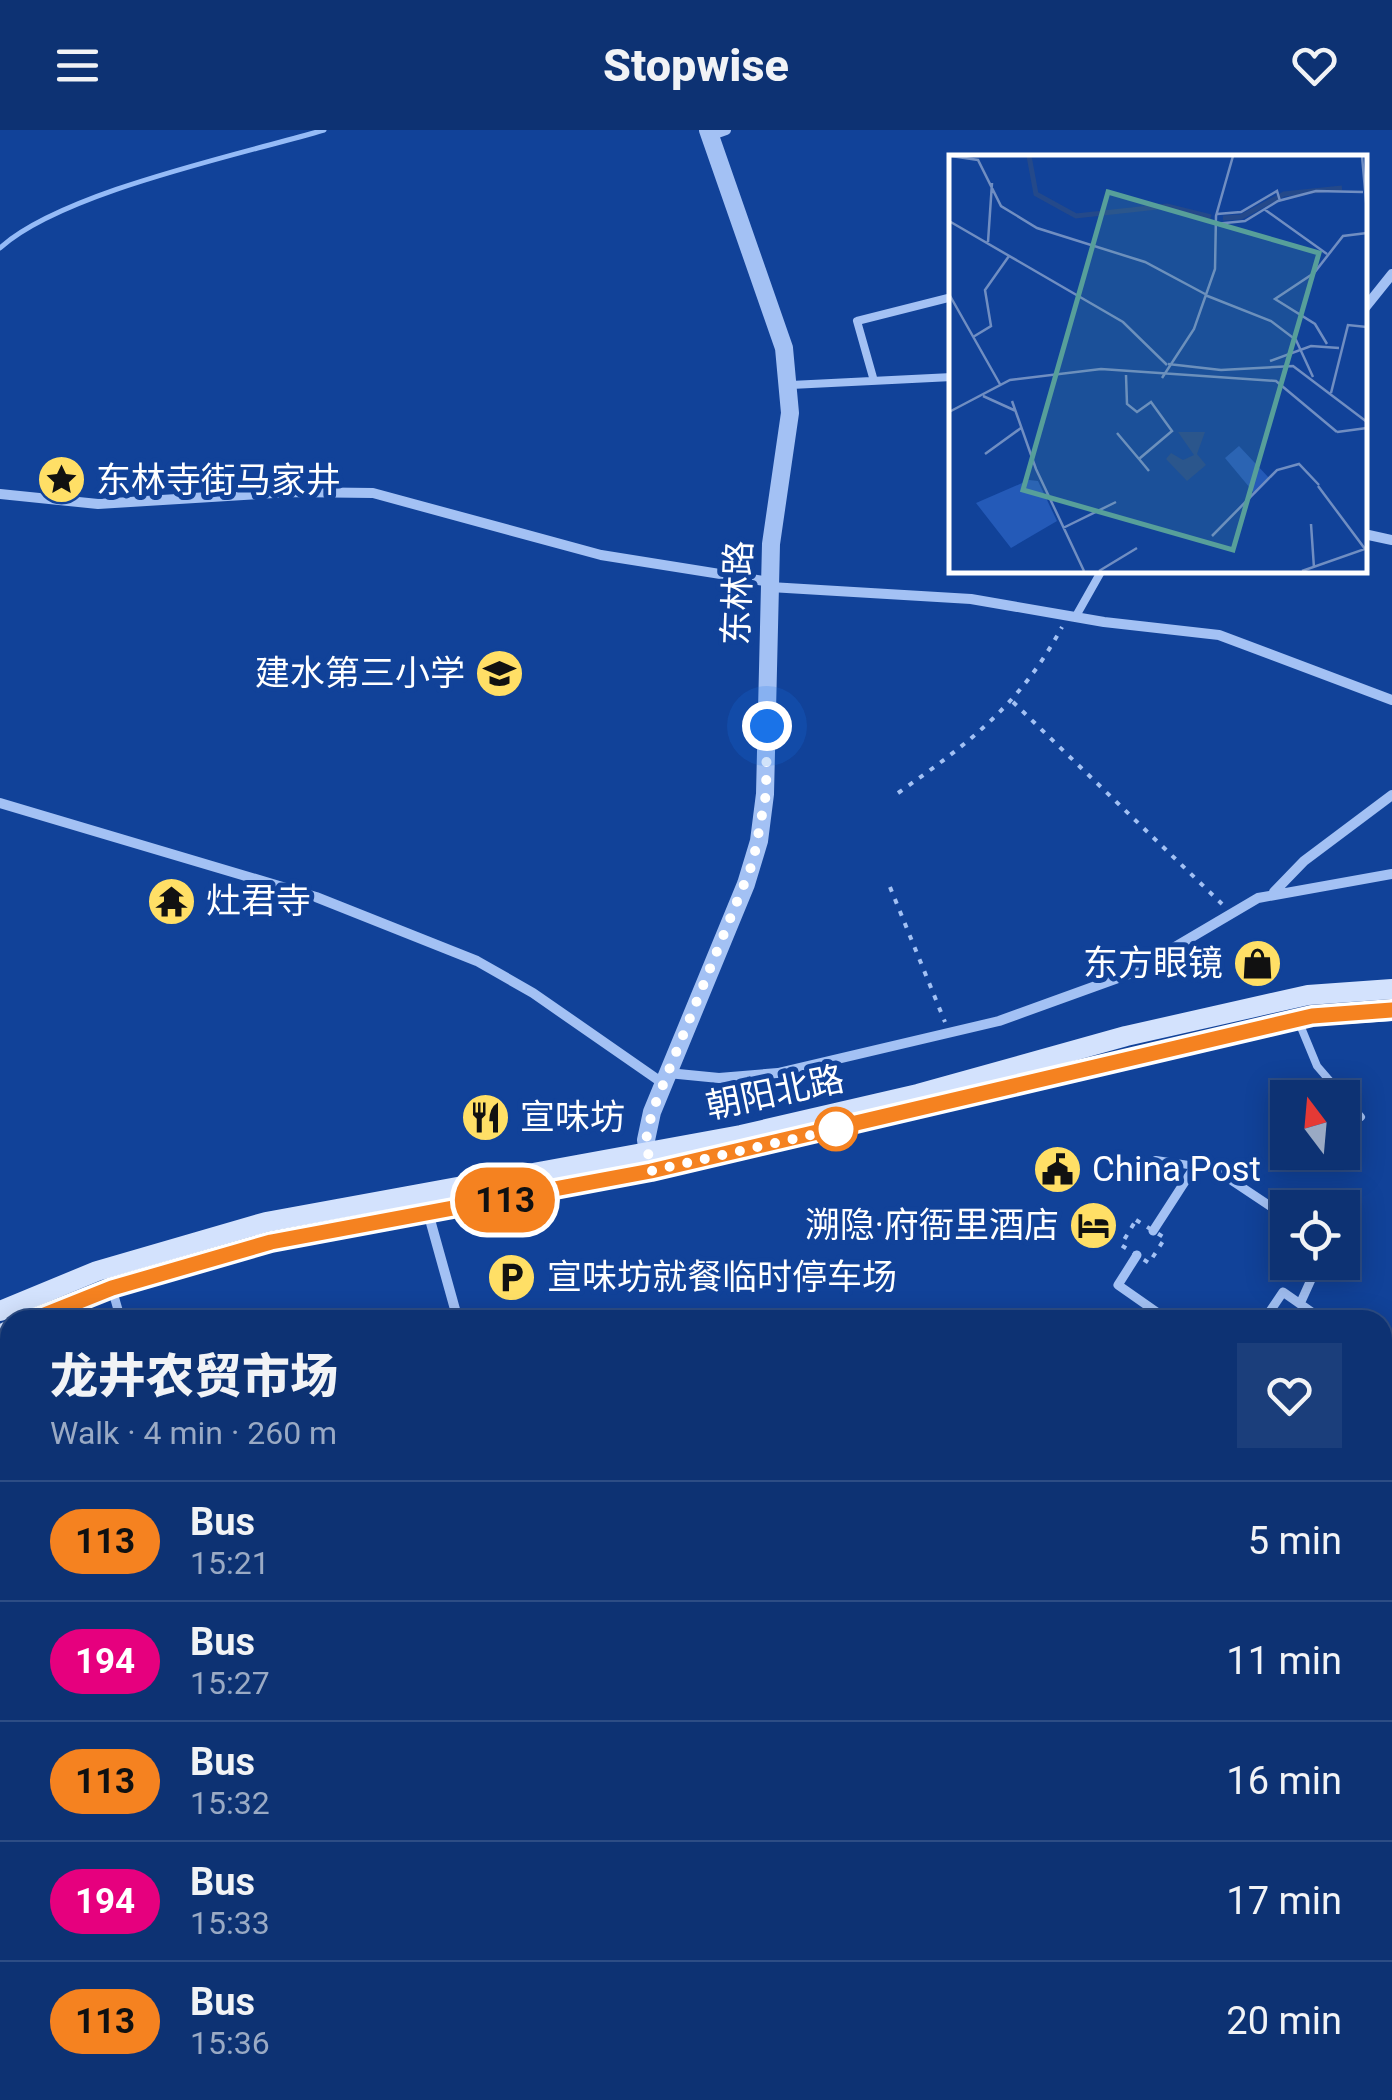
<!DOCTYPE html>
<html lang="en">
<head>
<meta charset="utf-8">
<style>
	body { margin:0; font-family:Roboto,"Noto Sans SC",sans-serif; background:#1b3e7b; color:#f1f3f6; height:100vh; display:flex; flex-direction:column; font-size:38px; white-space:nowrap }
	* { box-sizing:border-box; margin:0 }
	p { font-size:32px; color:#9aaac4 }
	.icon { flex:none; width:55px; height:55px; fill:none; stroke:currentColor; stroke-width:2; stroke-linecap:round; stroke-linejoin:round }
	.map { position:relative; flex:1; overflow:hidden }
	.panel { position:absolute; left:0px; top:1180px; width:1392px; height:790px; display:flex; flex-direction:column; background:#0d3273; border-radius:30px 30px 0 0; box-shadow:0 5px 25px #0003,0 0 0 2px #2d4d85 }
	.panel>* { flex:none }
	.badge { padding:0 20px; border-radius:32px; font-size:35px; line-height:65px }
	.needle { width:65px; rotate:344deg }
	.fabs { position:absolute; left:1270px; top:950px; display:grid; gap:20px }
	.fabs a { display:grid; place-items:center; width:90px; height:90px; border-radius:0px; background:#0d3273; box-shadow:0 5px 25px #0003,0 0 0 2px #2d4d85; font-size:50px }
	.you { position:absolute; width:50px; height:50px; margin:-25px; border:8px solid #fff; border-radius:50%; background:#1a73e8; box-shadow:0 0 0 15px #1a73e833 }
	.map>.badge { position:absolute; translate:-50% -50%; box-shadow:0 0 0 5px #fff }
	.round { display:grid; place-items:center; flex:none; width:105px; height:105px; border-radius:0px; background:#1b3e7b }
	.headline { display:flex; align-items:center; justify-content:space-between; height:170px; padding:0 50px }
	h1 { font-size:48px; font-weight:800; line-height:75px }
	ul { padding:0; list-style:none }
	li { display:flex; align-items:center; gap:30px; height:120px; padding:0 50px; border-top:2px solid #2d4d85 }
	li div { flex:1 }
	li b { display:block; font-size:38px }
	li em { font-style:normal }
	li .badge { min-width:110px; font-weight:700; text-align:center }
	header { display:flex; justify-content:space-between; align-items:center; height:130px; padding:0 50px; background:#0d3273; font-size:45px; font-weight:800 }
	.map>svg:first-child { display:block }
</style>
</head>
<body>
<header><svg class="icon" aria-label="menu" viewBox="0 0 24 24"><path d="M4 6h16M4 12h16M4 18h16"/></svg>Stopwise<svg class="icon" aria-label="heart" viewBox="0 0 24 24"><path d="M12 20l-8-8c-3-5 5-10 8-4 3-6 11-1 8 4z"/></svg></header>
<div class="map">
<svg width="1392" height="1970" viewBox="0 0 1392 1970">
	<rect width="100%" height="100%" fill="#114299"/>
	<path fill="#245ab8" d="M 1383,1416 L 1392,1423 L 1392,1565 L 1383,1558 Z
		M 10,1906 L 10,1960 L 137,1960 L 146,1970 L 0,1970 L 0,1914 Z"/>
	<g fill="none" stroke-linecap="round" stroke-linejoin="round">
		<path stroke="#95bbf7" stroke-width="5" d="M 0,118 C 62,62 239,25 324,0"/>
		<path stroke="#a3c1f4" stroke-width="4" stroke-dasharray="5 8" stroke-linecap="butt" d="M 1013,572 L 1222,774
			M 898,663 C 969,613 1020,575 1062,497
			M 890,757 L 945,892
			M 1136,1090 L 1165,1108 L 1149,1133 L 1121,1115 Z
			M 1382,1448 L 1392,1455
			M 1382,1505 L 1392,1491
			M 1382,1833 L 1392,1828"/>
		<path stroke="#a3c1f4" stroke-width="8" d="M 874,251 L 857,191 L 952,167
			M 791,255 L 952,247
			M 1076,486 L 1102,440
			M 1298,890 L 1317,936 L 1361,987
			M 1156,1030 L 1195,1036
			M 1382,1403 L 1392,1409
			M 0,1586 L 10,1579
			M 0,1852 L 10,1843
			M 575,1970 L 584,1960
			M 637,1970 L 639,1968
			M 1077,1970 L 1094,1970
			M 1276,1970 L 1285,1960"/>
		<path stroke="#a3c1f4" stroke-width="9" d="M 1153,1101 L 1195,1036 L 1219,1042 L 1288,1088
			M 1137,1125 L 1118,1155 L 1168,1190
			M 112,1159 L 121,1190
			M 1300,1174 L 1319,1132
			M 1264,1190 L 1283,1162 L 1323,1190
			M 1382,1339 L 1392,1344
			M 1297,1960 L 1312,1970"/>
		<path stroke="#a3c1f4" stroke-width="10" d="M 709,6 L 726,0
			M 1364,179 L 1392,144
			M 0,364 L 98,374 L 290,362 L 373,363 L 601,425 L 770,452
			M 1364,404 L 1392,410
			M 770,457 L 971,469 L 1104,492 L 1219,505 L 1392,570
			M 0,673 L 316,767 L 477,831 L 533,863 L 664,954
			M 1274,762 L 1304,731 L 1392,665
			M 668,943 L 719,948 L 778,943 L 999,891 L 1129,844 L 1258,768 L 1392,744
			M 429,1086 L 458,1190
			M 1382,1691 L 1392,1673
			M 0,1769 L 10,1782
			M 161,1960 L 170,1970
			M 499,1970 L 510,1960"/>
		<path stroke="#a3c1f4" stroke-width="18" d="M 650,1036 L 646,1010 L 652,982 L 746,754 L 759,711 L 765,664 L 771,414 L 790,283 L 784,218 L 708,0"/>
		<path stroke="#d3e2fd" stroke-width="20" d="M 0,1181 L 97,1141 L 266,1092 L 741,1005 L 918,964 L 1126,906 L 1308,865 L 1392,859
			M 32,1190 L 112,1158 L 271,1112 L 651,1041 L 1312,886 L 1392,881
			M 0,1205 L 10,1200"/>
	</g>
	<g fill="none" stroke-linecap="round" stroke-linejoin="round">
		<defs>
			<path id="line" d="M 32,1190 L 112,1158 L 271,1112 L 651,1041 L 1312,886 L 1392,880"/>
		</defs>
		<use href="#line" stroke="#fff" stroke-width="22"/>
		<use href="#line" stroke="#f58220" stroke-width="15"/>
		<path stroke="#fff" stroke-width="10" stroke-dasharray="0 18" d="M 767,596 L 766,664 L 753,732 L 652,982 L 646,1010 L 651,1041 L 851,996 L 836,999"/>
	</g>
	<defs>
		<symbol id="sight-disc" viewBox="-11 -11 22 22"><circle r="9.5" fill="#ffdf66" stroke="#114299"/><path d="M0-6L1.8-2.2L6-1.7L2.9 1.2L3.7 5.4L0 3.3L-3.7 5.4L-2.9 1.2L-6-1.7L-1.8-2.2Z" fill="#111"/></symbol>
		<symbol id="school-disc" viewBox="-11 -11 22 22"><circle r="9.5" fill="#ffdf66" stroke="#114299"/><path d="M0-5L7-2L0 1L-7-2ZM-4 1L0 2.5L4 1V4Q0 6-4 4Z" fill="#111"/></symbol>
		<symbol id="temple-disc" viewBox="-11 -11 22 22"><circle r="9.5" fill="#ffdf66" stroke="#114299"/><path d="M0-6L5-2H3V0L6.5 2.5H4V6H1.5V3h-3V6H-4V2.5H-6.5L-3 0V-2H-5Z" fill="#111"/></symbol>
		<symbol id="shop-disc" viewBox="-11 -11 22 22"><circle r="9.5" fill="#ffdf66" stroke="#114299"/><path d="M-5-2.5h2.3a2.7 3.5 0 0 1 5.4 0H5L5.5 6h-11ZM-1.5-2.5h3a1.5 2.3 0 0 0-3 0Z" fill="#111"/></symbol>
		<symbol id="restaurant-disc" viewBox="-11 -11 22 22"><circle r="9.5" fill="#ffdf66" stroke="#114299"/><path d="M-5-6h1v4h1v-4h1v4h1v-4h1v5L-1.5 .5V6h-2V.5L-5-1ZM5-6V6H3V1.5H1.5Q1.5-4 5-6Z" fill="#111"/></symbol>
		<symbol id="civic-disc" viewBox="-11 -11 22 22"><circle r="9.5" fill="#ffdf66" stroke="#114299"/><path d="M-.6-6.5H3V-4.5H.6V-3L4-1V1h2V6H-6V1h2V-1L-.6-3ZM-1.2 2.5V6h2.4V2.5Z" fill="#111"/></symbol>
		<symbol id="hotel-disc" viewBox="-11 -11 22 22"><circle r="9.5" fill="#ffdf66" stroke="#114299"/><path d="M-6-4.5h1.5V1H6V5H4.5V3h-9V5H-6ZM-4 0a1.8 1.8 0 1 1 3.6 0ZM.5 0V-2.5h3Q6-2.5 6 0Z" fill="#111"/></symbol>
		<symbol id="parking-disc" viewBox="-11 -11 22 22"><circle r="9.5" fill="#ffdf66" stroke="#114299"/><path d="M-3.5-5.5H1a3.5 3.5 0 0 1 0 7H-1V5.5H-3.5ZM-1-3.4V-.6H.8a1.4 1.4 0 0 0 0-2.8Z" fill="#111"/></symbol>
	</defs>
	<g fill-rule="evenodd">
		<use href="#sight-disc" x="34" y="322" width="55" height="55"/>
		<use href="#school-disc" x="472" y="516" width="55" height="55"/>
		<use href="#temple-disc" x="144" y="744" width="55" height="55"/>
		<use href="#shop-disc" x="1230" y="806" width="55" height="55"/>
		<use href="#restaurant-disc" x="458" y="960" width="55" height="55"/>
		<use href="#civic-disc" x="1030" y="1012" width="55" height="55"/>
		<use href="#hotel-disc" x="1066" y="1068" width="55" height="55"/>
		<use href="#parking-disc" x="484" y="1120" width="55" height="55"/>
	</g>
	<circle fill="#fff" stroke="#f58220" stroke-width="5" cx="836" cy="999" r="20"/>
	<g text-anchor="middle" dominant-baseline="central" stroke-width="10" stroke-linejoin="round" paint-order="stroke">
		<g font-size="35" fill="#fff" stroke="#114299" text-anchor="start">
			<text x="96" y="350">东林寺街马家井</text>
			<text x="465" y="543" text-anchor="end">建水第三小学</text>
			<text x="206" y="771">灶君寺</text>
			<text x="1223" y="833" text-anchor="end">东方眼镜</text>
			<text x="520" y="987">宣味坊</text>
			<text x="1092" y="1039">China Post</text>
			<text x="1059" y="1095" text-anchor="end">溯隐·府衙里酒店</text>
			<text x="547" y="1147">宣味坊就餐临时停车场</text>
		</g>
		<g font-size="35" fill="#fff" stroke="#114299">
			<text transform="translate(738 463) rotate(-88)">东林路</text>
			<text transform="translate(775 963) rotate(-12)">朝阳北路</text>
		</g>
	</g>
	<g transform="translate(949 25)">
		<rect width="418" height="418" fill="#114299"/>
		<path d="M 290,291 L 321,324 L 306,339 L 276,303 ZM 80,325 L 89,326 L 108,366 L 62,393 L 27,348 Z" fill="#245ab8"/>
		<path d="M 229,277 L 256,277 L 248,299 L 257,310 L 238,326 L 217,304 L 222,298 L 234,305 L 245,300 Z" fill="#24498a"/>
		<path fill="none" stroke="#24498a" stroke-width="5" d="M 80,1 L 87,39 L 127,61 L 218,51 L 262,62M 274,63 L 292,62 L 335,39 L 393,33"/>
		<path fill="none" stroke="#708ec2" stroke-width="2.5" d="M 2,1 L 29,5 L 52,51 L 88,73 L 196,107 L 256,139M 413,1 L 418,57M 315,54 L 378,99M 268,59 L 292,57 L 328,36 L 331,46M 0,66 L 174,167 L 218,210M 266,69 L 296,66 L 329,46 L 367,36 L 414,37M 39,87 L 43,28M 0,139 L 52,231M 256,140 L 322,166 L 347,185 L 364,222M 24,182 L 42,171 L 36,135 L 60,101M 378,189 L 366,169 L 326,144 L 365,118 L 394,81 L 418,78M 321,206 L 362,191 L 390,193M 219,209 L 272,215 L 344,211 L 418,267M 177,220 L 178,249 L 188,257 L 202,247 L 223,276 L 190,304 L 200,316M 213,223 L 245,174 L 266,114 L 267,61 L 284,1M 382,238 L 399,170 L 418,172M 34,241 L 67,256M 63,246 L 87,314 L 135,416M 0,257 L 61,225 L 152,214 L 327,226 L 388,277M 388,277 L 418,273M 168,278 L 190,304M 36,299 L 72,273M 362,369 L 365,413M 114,373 L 167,347M 263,381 L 328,315 L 350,309 L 370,330M 150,416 L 188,393M 353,416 L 416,394 L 369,331"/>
		<path fill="#579f9a" fill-opacity="0.15" stroke="#579f9a" stroke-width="5" d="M 159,37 L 370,98 L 284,395 L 74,335 Z"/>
		<rect width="418" height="418" fill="none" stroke="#fff" stroke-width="5"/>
	</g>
</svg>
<div class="fabs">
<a><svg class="needle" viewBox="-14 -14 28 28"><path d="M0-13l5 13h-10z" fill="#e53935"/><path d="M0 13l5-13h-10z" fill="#9aaac4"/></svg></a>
<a><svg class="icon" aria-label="locate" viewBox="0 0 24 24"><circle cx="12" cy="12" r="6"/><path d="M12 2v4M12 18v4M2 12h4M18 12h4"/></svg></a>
</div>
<div class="you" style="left:767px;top:596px"></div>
<b class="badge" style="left:505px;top:1070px;background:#f58220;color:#111">113</b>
<section class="panel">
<div class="headline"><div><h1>龙井农贸市场</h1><p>Walk · 4 min · 260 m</p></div><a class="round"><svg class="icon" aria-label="heart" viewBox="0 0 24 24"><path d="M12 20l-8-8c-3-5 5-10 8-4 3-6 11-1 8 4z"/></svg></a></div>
<ul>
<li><span class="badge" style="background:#f58220;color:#111">113</span><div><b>Bus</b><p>15:21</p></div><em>5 min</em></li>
<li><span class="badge" style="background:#e6007e;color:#fff">194</span><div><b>Bus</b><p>15:27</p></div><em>11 min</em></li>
<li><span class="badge" style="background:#f58220;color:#111">113</span><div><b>Bus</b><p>15:32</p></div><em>16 min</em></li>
<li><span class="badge" style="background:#e6007e;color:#fff">194</span><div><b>Bus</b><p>15:33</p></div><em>17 min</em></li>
<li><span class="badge" style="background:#f58220;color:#111">113</span><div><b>Bus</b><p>15:36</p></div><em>20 min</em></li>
</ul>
</section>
</div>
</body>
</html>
